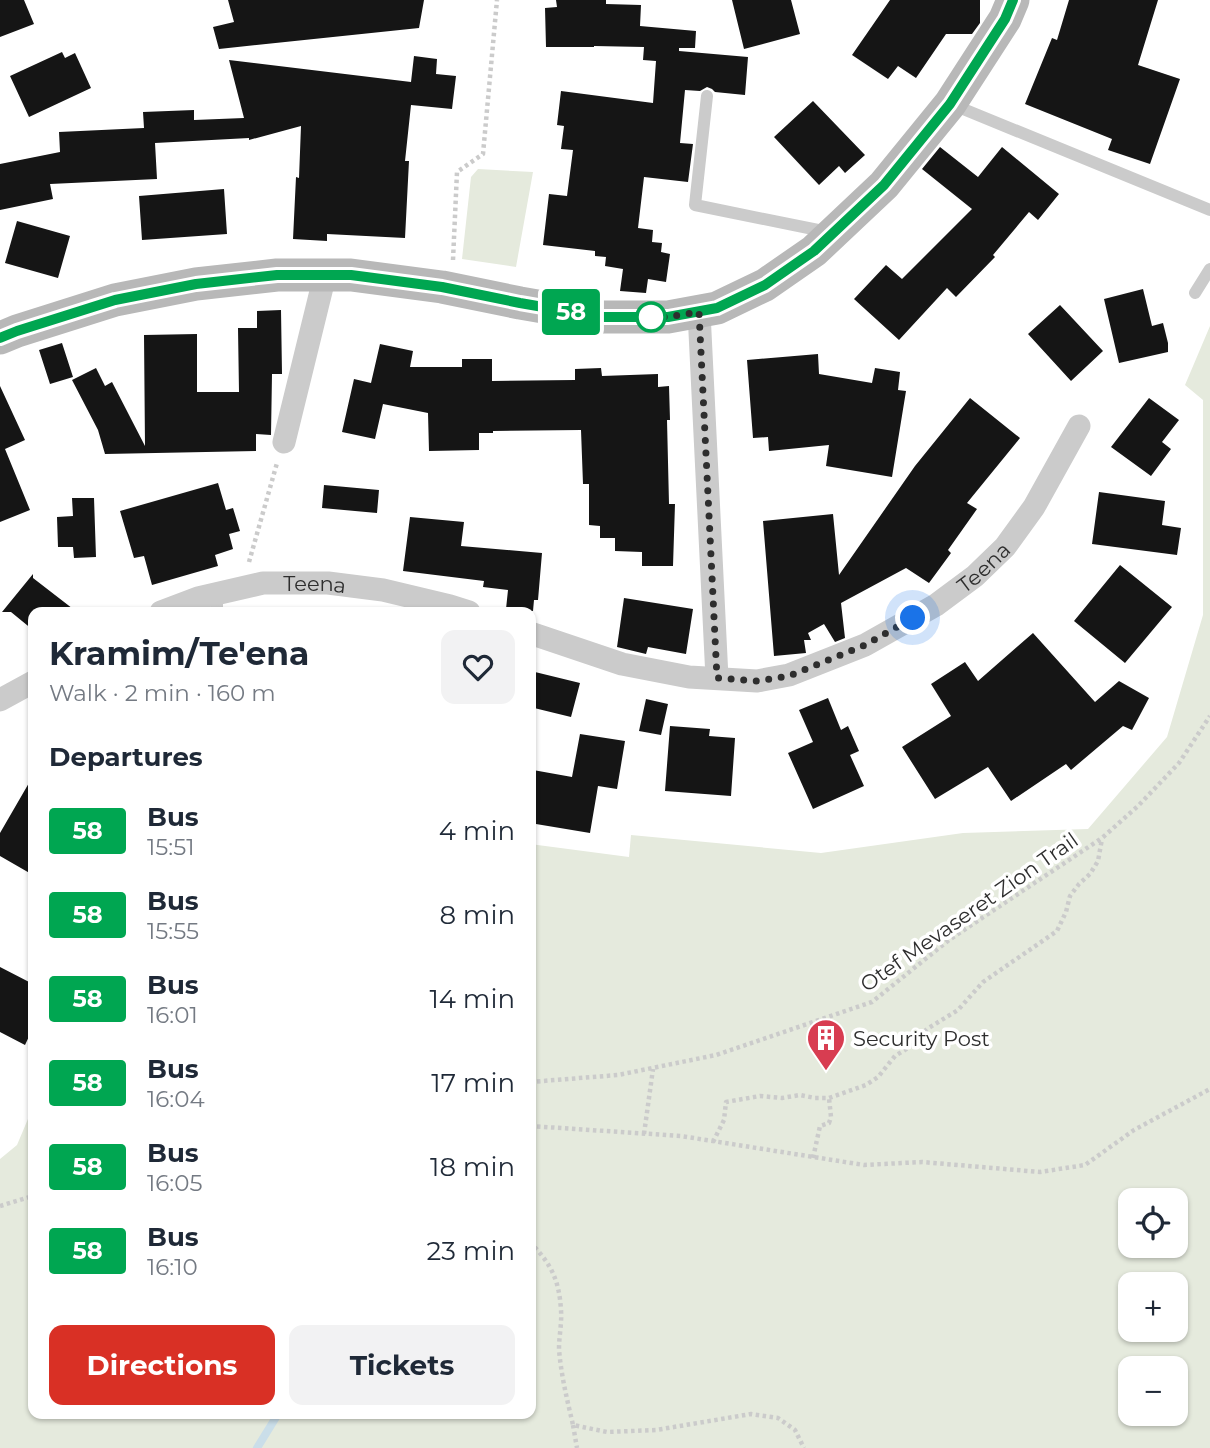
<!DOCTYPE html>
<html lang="en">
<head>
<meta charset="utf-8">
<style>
	body { margin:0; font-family:Montserrat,sans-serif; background:#f2f2f3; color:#1f2937; height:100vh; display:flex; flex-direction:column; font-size:26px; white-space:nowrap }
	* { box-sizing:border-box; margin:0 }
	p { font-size:23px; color:#747a83 }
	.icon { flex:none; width:38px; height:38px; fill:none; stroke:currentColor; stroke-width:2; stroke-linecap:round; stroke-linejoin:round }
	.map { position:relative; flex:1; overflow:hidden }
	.sheet { position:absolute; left:28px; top:607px; width:508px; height:812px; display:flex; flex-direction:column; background:#fff; border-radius:14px; box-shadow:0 2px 5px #0004 }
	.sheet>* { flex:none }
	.badge { padding:0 14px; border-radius:5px; font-size:24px; line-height:46px }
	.tools { position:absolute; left:1118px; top:1188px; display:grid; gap:14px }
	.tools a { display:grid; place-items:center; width:70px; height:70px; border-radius:14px; background:#fff; box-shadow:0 2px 5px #0004; font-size:35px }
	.you { position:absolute; width:35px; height:35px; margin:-18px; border:5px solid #fff; border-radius:50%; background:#1a73e8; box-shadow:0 0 0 10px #1a73e833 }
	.map>.badge { position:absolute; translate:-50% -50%; box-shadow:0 0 0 4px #fff }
	h2 { padding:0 21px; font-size:26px; line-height:63px }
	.round { display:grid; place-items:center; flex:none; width:74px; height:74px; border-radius:14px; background:#f2f2f3 }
	.head { display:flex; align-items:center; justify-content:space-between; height:119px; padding:0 21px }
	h1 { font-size:33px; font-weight:700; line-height:52px }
	.button { display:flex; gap:14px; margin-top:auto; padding:14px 21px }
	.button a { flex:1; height:80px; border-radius:14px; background:#d93025; color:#fff; font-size:28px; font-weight:700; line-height:80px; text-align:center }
	.button a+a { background:#f2f2f3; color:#1f2937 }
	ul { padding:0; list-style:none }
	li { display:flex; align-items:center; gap:21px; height:84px; padding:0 21px }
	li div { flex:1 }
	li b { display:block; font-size:26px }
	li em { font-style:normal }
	li .badge { min-width:77px; font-weight:700; text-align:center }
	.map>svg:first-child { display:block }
</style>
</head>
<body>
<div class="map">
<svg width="1210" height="1448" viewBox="0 0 1210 1448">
	<rect width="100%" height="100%" fill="#fff"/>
	<path fill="#e5eadd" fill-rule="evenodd" d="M 478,169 L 533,172 L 516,267 L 462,259 L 471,177 Z
		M 1210,326 L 1210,1448 L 0,1448 L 0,1159 L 17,1145 L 33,1107 L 33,1414 L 530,1414 L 530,844 L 629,857 L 631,835 L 821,853 L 963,833 L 1088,829 L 1167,737 L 1203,615 L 1203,400 L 1185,385 ZM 1176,1200 L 1176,1246 L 1130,1246 L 1130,1200 ZM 1130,1284 L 1176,1284 L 1176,1330 L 1130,1330 ZM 1130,1368 L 1176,1368 L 1176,1414 L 1130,1414 Z"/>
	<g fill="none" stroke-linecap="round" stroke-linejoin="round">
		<path stroke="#cadee9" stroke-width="8" d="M 257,1448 L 278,1414"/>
	</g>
	<path fill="#151515" d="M 0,0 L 24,0 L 34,24 L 0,37 Z
		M 228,0 L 424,0 L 419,28 L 219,49 L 213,27 L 234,22 Z
		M 556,0 L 606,0 L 606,4 L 641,5 L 640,26 L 696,31 L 695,48 L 679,48 L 679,51 L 748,57 L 745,95 L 715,92 L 712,89 L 707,87 L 700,91 L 685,90 L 680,143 L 693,144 L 688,182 L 644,177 L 638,228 L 653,230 L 652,242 L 662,243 L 661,252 L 670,254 L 666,282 L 648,279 L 646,293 L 620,291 L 623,269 L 605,266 L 606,257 L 595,256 L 595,251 L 543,245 L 549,194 L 567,196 L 573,150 L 561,149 L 564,126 L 557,125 L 561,91 L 653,103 L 656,61 L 643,60 L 644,47 L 594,46 L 594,47 L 546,47 L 545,8 L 557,7 Z
		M 732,0 L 791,0 L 800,34 L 744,49 Z
		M 890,0 L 980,0 L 980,23 L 972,34 L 946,34 L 916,78 L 898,66 L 888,79 L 852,55 Z
		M 1069,0 L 1158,0 L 1138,65 L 1180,79 L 1150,164 L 1108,150 L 1112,139 L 1025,104 L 1052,38 L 1057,40 Z
		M 62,52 L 65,58 L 75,53 L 91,88 L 29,117 L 10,76 Z
		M 414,56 L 437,59 L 436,74 L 456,76 L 452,109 L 411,105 L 405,161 L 409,161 L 405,238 L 327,234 L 327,241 L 293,239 L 296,177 L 299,178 L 301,126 L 249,140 L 249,138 L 155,143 L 157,179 L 50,184 L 53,199 L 0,210 L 0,164 L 60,152 L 59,132 L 144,128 L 143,112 L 194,110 L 194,120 L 244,118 L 229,60 L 411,82 Z
		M 813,101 L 865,155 L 845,173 L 839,166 L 819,185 L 774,137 Z
		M 940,147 L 978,177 L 1002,147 L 1059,194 L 1038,220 L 1029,212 L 993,255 L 995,257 L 956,297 L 947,288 L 899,340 L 854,299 L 886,265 L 902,279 L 972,209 L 922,169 Z
		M 224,189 L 227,234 L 142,240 L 139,196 Z
		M 17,221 L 70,236 L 58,278 L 5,263 Z
		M 1143,289 L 1152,326 L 1163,323 L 1168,343 L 1168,352 L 1119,363 L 1104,299 Z
		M 1060,305 L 1103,351 L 1071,381 L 1028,334 Z
		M 281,310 L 282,374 L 272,374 L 271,435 L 256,434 L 256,451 L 105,454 L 98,430 L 72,380 L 96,368 L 105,386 L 112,382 L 145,446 L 144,335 L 197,334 L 197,392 L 239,392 L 238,328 L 257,328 L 257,311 Z
		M 62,343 L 73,377 L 50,384 L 39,350 Z
		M 380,344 L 413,351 L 410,367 L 462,367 L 462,359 L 492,359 L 492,381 L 575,380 L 575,369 L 601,368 L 602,376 L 658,374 L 658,387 L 669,386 L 670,420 L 667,420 L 669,504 L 675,504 L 673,566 L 642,566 L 642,552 L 615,551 L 615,538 L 600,538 L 600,526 L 589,525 L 589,484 L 583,484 L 581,430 L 493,431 L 493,433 L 479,433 L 479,450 L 429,451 L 428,413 L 383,404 L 375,439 L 342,432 L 354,379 L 371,383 Z
		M 818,354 L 819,374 L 872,383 L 875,368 L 900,372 L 898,390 L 906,391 L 892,477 L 826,466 L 829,445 L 769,451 L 768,437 L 753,438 L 747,360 Z
		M 0,386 L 25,440 L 5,449 L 30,510 L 0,522 Z
		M 970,398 L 1020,438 L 967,503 L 977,509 L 948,550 L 951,553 L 929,583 L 906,568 L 841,603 L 845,638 L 835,642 L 824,624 L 808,633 L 811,640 L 804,640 L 806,653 L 774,656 L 763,521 L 833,514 L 839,575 L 915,466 Z
		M 1149,398 L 1179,420 L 1162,442 L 1171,449 L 1151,476 L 1111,447 Z
		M 218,483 L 226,510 L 233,508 L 240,531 L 229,534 L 233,549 L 215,555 L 218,566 L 152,585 L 144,556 L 134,558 L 120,511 Z
		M 324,485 L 379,490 L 377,513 L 322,508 Z
		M 1099,492 L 1165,501 L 1162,525 L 1181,528 L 1177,555 L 1092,544 Z
		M 72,498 L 94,498 L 96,557 L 74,558 L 73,547 L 58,547 L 57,517 L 73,516 Z
		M 410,517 L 464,522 L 461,546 L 542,553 L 538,600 L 534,600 L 533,611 L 506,609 L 508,590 L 483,587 L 484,581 L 403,571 Z
		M 1120,565 L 1172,607 L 1125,663 L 1074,621 Z
		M 33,574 L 33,578 L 77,612 L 33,612 L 33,630 L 11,612 L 2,612 Z
		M 624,598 L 693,609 L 686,654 L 648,647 L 646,654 L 617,647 Z
		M 1033,633 L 1095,702 L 1119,681 L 1149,698 L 1132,730 L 1123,726 L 1071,770 L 1066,764 L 1011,801 L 988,767 L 935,799 L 902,747 L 951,716 L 931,684 L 965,662 L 978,681 Z
		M 535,672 L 580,683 L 571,717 L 530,707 L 530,692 Z
		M 828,698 L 841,730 L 848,726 L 859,751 L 850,755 L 864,786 L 813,809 L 788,753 L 813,742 L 799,710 Z
		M 646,699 L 668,704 L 661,735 L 639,731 Z
		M 670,726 L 710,729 L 709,736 L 735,738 L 731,796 L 665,791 Z
		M 580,734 L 625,741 L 617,789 L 598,786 L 590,833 L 530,823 L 530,786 L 533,770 L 572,777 Z
		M 33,776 L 33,875 L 0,856 L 0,833 Z
		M 0,967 L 33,984 L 33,1028 L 25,1045 L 0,1032 Z"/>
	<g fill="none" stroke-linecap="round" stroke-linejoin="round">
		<path stroke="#cbcbcb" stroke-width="4.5" stroke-dasharray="3.5 3.5" stroke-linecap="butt" d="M 453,260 L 457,172 L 483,154 L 497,0
			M 249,562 L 277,463
			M 530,1082 L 618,1075 L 716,1055 L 872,1002 L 949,940 L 1102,838 L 1138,806 L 1179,763 L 1210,716
			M 530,1126 L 681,1136 L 864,1165 L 922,1162 L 1040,1172 L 1085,1165 L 1134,1130 L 1210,1089
			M 644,1134 L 653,1069
			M 713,1142 L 724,1120 L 726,1102 L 760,1096 L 782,1098 L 800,1095 L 815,1098 L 829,1098 L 866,1085 L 878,1077 L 895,1056 L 908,1048 L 927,1029 L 958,1010 L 983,982 L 1057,931 L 1066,912 L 1070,896 L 1079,884 L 1090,874 L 1098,861 L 1102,839
			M 813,1158 L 820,1126 L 829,1123 L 831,1117 L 829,1098
			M 0,1206 L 33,1196
			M 530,1242 C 551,1264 559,1279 561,1310 C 562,1323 559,1336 559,1349 C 561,1375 567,1399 573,1425 L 607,1432 L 656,1430 L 751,1414 L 778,1418 L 795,1430 L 804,1448
			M 573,1425 L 577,1448"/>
		<path stroke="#cbcbcb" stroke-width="12" d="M 707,96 L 695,205 L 828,232
			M 951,104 L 1210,210
			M 1195,293 L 1210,269
			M 217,594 L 217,612"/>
		<g stroke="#cbcbcb" stroke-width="23">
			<path d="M 699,312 L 717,678"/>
			<path d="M 284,442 L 325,275"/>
			<path id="s1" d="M 161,612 L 198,598 L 263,583 L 328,583 L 383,590 L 450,606 L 469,612"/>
			<path id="s2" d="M 530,633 L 622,664 L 689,677 L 757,681 L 789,675 L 865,645 L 936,605 L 975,576 L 1005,547 L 1034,507 L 1079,426"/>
			<path d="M 0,700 L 33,682"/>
		</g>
		<path stroke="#b8b8b8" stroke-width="33" d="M 0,338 L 17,331 L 115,300 L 196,284 L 277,275 L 351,275 L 442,287 L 520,303 L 601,317 L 668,317 L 717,308 L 765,285 L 814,251 L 884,185 L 950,104 L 1005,19 L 1013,0"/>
	</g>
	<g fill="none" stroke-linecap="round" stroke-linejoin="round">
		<defs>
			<path id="line" d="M 0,338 L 17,331 L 115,300 L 196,284 L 277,275 L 351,275 L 442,287 L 520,303 L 601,317 L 668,317 L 717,308 L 765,285 L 814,251 L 884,185 L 950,104 L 1005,19 L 1013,0"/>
		</defs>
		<use href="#line" stroke="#fff" stroke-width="16"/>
		<use href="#line" stroke="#00a651" stroke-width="10"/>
		<path stroke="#2e2e2e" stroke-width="7" stroke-dasharray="0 12.6" d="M 651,317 L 645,317 L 668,317 L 699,312 L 717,678 L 757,681 L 789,676 L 865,645 L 913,618"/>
	</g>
	<defs>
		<symbol id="building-pin" viewBox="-11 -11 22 30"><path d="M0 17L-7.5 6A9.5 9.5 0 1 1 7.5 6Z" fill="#d83d51" stroke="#fff"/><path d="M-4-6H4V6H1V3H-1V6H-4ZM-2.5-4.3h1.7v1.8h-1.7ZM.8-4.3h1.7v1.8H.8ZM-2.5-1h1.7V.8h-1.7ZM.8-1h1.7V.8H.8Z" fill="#fff"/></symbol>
	</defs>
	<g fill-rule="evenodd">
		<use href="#building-pin" x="804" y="1016" width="44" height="60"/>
	</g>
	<circle fill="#fff" stroke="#00a651" stroke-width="3.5" cx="651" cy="317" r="14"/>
	<g text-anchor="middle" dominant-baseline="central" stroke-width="7" stroke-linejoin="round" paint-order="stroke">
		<g font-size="21" fill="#2e2e2e" stroke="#fff">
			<text stroke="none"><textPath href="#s2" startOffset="490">Teena</textPath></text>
			<text stroke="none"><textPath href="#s1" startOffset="158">Teena</textPath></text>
			<text transform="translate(969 912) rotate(-35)">Otef Mevaseret Zion Trail</text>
		</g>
		<g font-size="21" fill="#2e2e2e" stroke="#fff" text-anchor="start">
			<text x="853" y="1038">Security Post</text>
		</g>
	</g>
</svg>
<div class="tools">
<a><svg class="icon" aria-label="locate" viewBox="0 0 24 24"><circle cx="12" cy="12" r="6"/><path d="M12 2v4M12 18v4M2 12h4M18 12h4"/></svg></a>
<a>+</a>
<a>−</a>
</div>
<div class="you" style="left:913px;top:618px"></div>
<b class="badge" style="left:571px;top:312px;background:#00a651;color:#fff">58</b>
<section class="sheet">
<div class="head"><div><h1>Kramim/Te'ena</h1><p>Walk · 2 min · 160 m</p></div><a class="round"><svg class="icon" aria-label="heart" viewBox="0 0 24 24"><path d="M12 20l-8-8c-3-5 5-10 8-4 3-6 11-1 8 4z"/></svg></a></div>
<h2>Departures</h2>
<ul>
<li><span class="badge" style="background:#00a651;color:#fff">58</span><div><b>Bus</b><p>15:51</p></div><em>4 min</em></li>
<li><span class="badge" style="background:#00a651;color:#fff">58</span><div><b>Bus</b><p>15:55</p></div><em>8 min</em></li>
<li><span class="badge" style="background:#00a651;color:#fff">58</span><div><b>Bus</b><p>16:01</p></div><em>14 min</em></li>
<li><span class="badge" style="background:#00a651;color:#fff">58</span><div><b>Bus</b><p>16:04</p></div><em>17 min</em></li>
<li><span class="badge" style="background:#00a651;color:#fff">58</span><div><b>Bus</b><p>16:05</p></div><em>18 min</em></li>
<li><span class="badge" style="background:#00a651;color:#fff">58</span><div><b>Bus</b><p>16:10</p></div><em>23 min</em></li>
</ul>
<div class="button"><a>Directions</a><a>Tickets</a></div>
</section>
</div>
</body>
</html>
